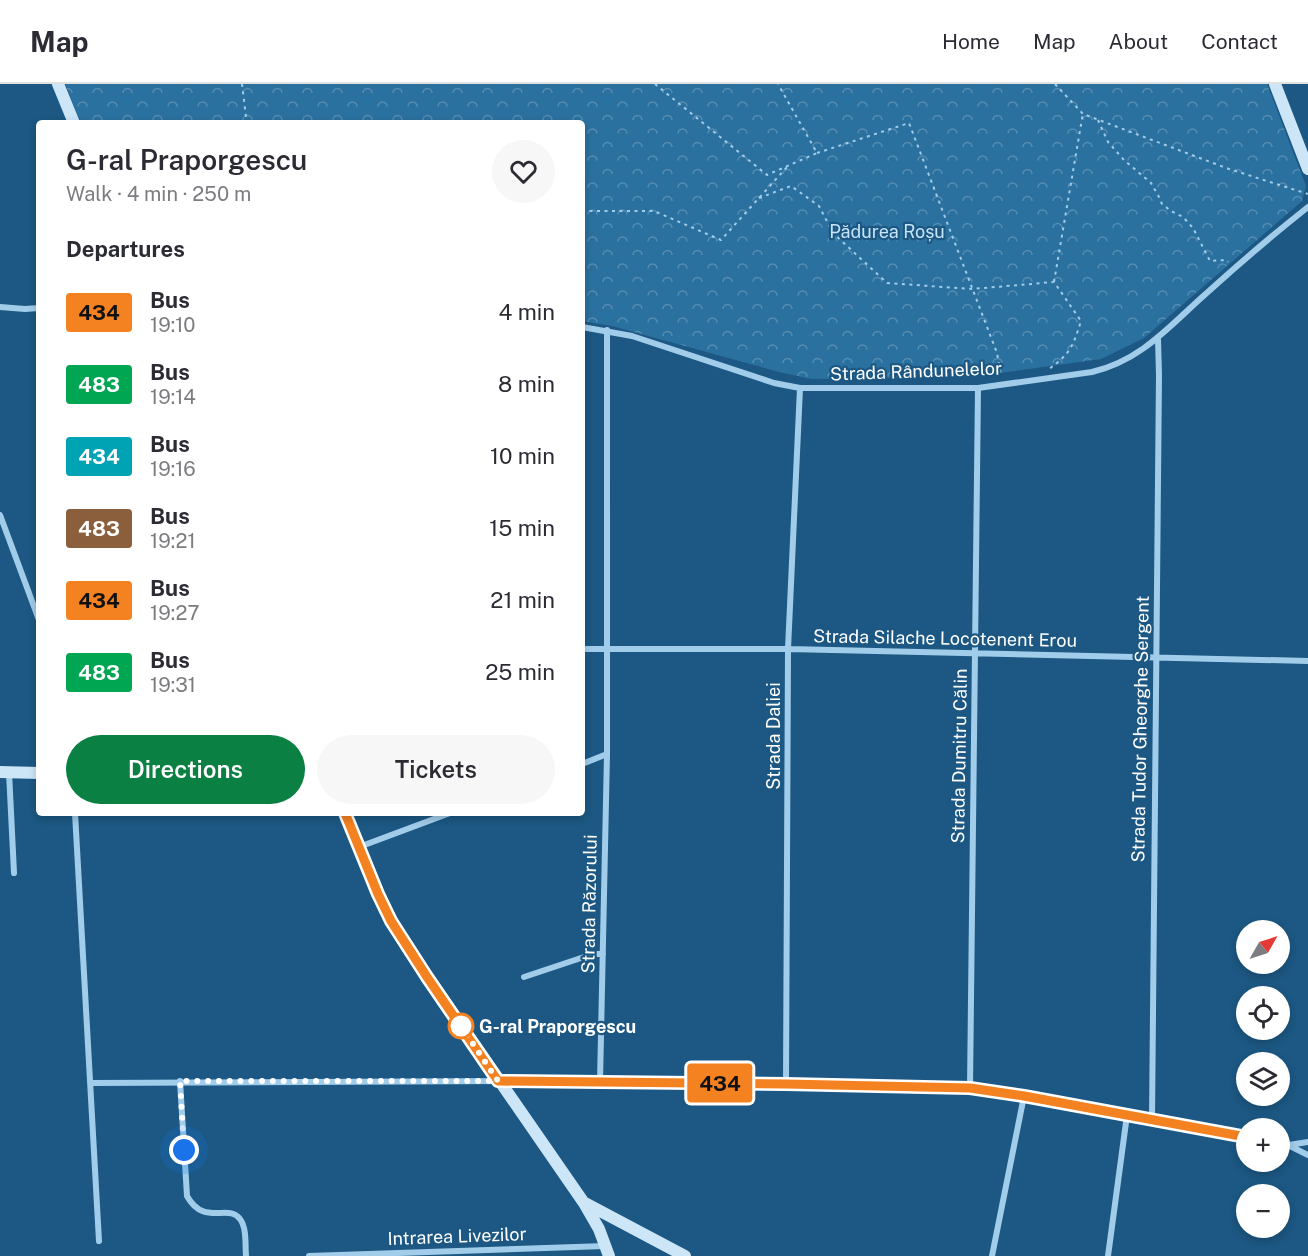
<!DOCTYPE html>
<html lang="en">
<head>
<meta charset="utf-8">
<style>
	body { margin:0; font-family:"Public Sans",sans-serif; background:#f7f7f7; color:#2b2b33; height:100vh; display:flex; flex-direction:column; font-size:22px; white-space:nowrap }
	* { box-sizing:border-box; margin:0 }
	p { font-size:20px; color:#7c7c81 }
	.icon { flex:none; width:33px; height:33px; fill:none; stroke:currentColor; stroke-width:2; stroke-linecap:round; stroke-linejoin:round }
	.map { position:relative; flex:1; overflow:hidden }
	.side { position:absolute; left:36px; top:36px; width:549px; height:696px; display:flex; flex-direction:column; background:#fff; border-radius:6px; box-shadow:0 3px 9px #0003 }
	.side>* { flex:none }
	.badge { padding:0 12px; border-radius:4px; font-size:21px; line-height:39px }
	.needle { width:39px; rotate:51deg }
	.tools { position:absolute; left:1236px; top:836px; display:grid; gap:12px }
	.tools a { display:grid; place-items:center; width:54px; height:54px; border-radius:50%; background:#fff; box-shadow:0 3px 9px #0003; font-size:30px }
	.you { position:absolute; width:30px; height:30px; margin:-15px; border:4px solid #fff; border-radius:50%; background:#1a73e8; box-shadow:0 0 0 9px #1a73e833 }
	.map>.badge { position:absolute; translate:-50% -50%; box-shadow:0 0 0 3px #fff }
	h2 { padding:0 30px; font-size:22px; line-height:54px }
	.round { display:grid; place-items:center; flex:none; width:63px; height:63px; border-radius:32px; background:#f7f7f7 }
	.headline { display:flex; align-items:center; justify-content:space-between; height:102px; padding:0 30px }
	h1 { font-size:28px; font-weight:600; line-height:45px }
	.button { display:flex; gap:12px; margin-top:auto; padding:12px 30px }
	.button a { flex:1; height:69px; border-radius:36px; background:#0b8043; color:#fff; font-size:24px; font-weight:600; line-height:69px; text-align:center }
	.button a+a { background:#f7f7f7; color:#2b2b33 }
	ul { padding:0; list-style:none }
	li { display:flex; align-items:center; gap:18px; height:72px; padding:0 30px }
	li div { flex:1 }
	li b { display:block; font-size:22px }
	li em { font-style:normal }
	li .badge { min-width:66px; font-weight:700; text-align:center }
	header { display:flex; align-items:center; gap:36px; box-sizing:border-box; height:84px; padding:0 30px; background:#fff; border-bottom:2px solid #e1e1e2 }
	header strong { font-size:28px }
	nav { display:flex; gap:33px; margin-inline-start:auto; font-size:21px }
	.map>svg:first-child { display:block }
</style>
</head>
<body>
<header>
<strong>Map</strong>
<nav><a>Home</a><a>Map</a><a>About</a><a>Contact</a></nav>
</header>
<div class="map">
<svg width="1308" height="1172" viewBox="0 0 1308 1172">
	<defs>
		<pattern id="forest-crowns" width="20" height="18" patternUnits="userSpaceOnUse" patternTransform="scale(1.5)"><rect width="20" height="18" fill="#2b719f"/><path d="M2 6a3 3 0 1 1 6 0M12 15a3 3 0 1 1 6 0" fill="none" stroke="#558db2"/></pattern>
	</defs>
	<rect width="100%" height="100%" fill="#1c5883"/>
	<path fill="url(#forest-crowns)" d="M 65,0 L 1267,0 L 1306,102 L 1302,117 L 1144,254 L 1101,275 L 970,293 L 811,295 L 779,288 L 612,242 L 582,237 L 582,39 L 81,39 Z"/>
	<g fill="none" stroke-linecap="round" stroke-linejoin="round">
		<path stroke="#a1cdea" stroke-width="2" stroke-dasharray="3 4.5" stroke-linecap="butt" d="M 242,0 L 246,33 L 244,39
			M 655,0 L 767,91 L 817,69 L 778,0
			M 1055,0 L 1083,30 L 1229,85 L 1308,110
			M 1098,36 L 1108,58 L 1124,76 L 1151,99 L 1158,111 L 1162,120 L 1171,127 L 1183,133 L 1193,144 L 1210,177 L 1226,176 L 1228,178
			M 817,69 L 909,39 L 997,269 L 1001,292
			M 759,114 L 791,102 L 819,122 L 833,149 L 887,199 L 972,205 L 1054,198 L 1081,237 C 1073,262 1071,269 1049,285
			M 582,127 L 654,127 L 721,156 L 787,83
			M 1054,198 L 1083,29"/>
		<path stroke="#a1cdea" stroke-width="6" d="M 0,223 L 25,225 L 39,224
			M 582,243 L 632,252 L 774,299 L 800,304 L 978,304 L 1092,288 C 1143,276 1171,240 1209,207 C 1241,178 1274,150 1308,123
			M 0,431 L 39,536
			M 582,565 L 788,565 L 1308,577
			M 582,680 L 607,670
			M 9,688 L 14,789
			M 75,729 L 99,1157
			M 359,763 L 450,729
			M 524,893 L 593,870 L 603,870
			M 180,997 L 187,1112 C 204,1143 229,1119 240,1135 C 247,1144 245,1161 246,1172
			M 600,998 L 607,670 L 607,246
			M 91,999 L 516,997 L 786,1000 L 970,1004 L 1024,1012 L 1246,1053
			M 786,1000 L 788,565 L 800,304
			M 970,1004 L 978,304
			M 1152,1035 L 1159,291 L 1158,255
			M 1280,1059 L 1288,1061 L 1308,1071
			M 1289,1061 L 1308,1058
			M 309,1172 L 605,1162
			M 992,1172 L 1024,1012
			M 1108,1172 L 1127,1031"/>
		<path stroke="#cce6f8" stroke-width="12" d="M 58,0 L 74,39
			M 1275,0 L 1308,85
			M 0,688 L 39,689
			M 345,729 C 363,774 380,819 405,860 L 584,1119 L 599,1145 L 609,1172
			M 585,1119 L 685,1172"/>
	</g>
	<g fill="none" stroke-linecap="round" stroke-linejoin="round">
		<defs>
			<path id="line" d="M 345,729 L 378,810 L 391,837 L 427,893 L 498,997 L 786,1000 L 970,1004 L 1024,1012 L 1246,1053"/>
		</defs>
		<use href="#line" stroke="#fff" stroke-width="14"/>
		<use href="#line" stroke="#f58220" stroke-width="9"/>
		<path stroke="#fff" stroke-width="6" stroke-dasharray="0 10.8" d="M 184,1066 L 180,997 L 498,997 L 461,942"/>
	</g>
	<circle fill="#fff" stroke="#f58220" stroke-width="3" cx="461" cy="942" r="12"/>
	<g text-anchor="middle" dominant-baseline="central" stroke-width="4.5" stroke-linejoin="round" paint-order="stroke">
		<g font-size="18" fill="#c5e4f8" stroke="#1c5883">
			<text x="887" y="147">Pădurea Roșu</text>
		</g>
		<g font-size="18" fill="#fff" stroke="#1c5883">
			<text transform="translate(916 287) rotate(-2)">Strada Rândunelelor</text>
			<text transform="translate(945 554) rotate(1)">Strada Silache Locotenent Erou</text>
			<text transform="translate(1140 645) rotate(-89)">Strada Tudor Gheorghe Sergent</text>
			<text transform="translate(773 652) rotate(-90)">Strada Daliei</text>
			<text transform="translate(959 672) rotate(-89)">Strada Dumitru Călin</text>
			<text transform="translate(589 820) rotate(-89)">Strada Răzorului</text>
			<text transform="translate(457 1152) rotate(-2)">Intrarea Livezilor</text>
		</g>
		<g font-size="18" font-weight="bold" fill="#fff" stroke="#1c5883" text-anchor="start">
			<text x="479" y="942">G-ral Praporgescu</text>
		</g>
	</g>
</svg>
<div class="tools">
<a><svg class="needle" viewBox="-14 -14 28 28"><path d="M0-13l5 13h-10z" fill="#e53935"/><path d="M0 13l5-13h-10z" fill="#7c7c81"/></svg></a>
<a><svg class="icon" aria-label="locate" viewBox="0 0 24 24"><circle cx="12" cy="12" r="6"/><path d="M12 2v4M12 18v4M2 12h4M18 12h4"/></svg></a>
<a><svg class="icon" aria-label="layers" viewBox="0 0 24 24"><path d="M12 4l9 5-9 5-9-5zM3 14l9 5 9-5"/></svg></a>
<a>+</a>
<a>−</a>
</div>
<div class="you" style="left:184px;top:1066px"></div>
<b class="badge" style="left:720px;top:999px;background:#f58220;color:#111">434</b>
<section class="side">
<div class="headline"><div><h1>G-ral Praporgescu</h1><p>Walk · 4 min · 250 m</p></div><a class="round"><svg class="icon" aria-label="heart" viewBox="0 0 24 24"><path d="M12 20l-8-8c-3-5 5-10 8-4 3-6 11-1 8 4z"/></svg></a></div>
<h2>Departures</h2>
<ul>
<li><span class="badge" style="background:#f58220;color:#111">434</span><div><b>Bus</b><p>19:10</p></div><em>4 min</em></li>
<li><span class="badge" style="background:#00a651;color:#fff">483</span><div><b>Bus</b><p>19:14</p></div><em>8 min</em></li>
<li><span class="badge" style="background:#00a3b4;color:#fff">434</span><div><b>Bus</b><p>19:16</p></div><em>10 min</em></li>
<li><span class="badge" style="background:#8b5e3c;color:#fff">483</span><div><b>Bus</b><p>19:21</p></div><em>15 min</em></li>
<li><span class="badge" style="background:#f58220;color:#111">434</span><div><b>Bus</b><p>19:27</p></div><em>21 min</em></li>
<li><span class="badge" style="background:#00a651;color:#fff">483</span><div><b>Bus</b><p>19:31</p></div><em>25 min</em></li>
</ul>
<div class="button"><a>Directions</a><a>Tickets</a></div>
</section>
</div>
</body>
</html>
